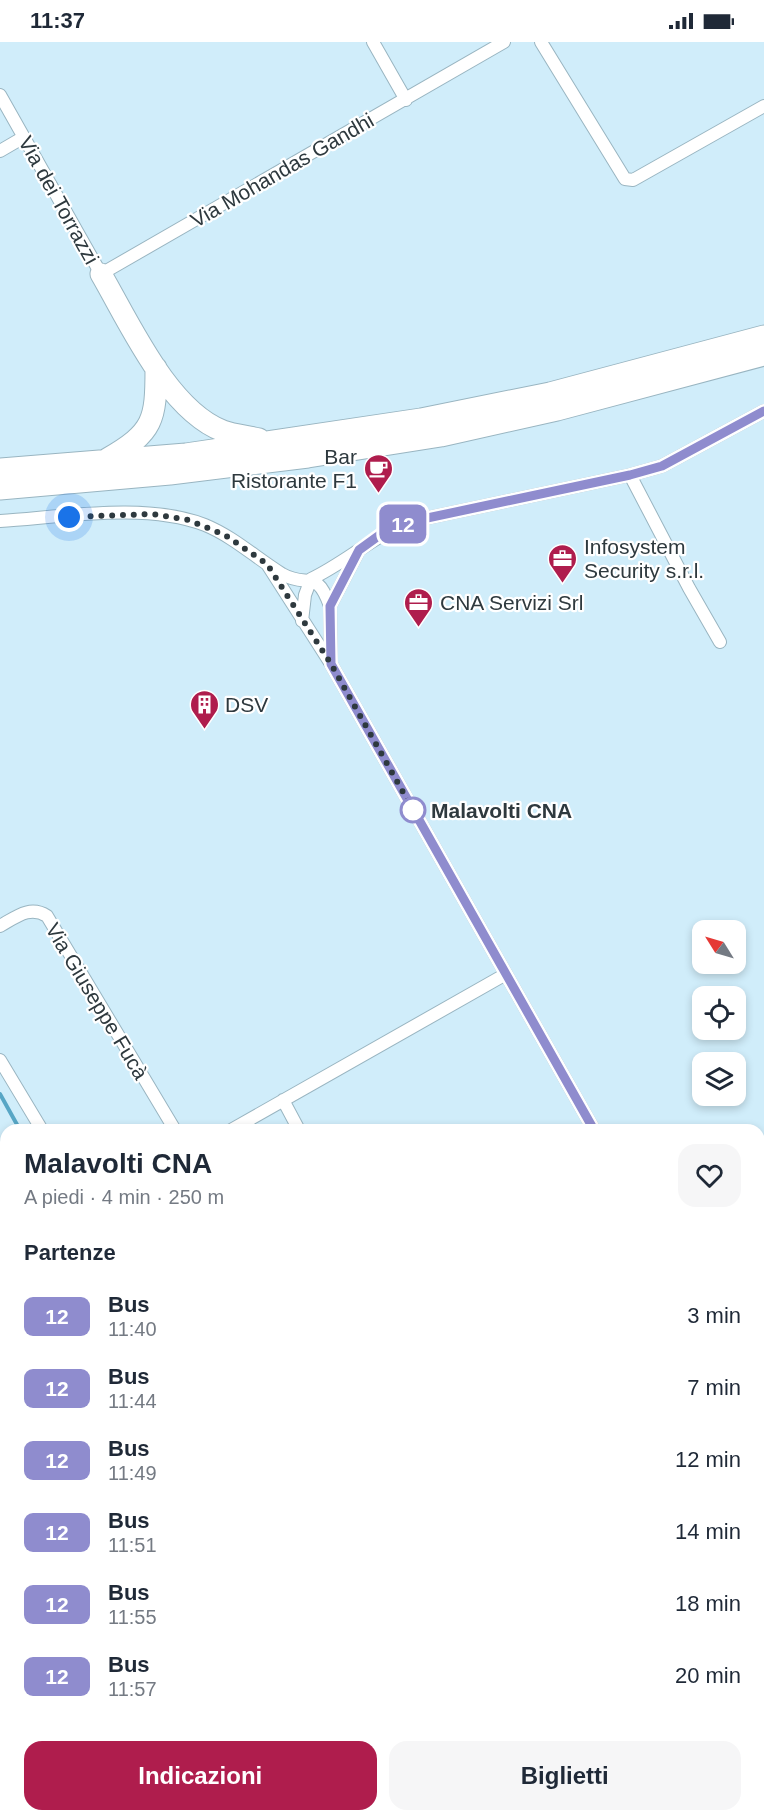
<!DOCTYPE html>
<html lang="it">
<head>
<meta charset="utf-8">
<style>
	body { margin:0; font-family:Arial,sans-serif; background:#f6f6f7; color:#1f2937; height:100vh; display:flex; flex-direction:column; font-size:22px; white-space:nowrap }
	* { box-sizing:border-box; margin:0 }
	p { font-size:20px; color:#747a83 }
	.icon { flex:none; width:33px; height:33px; fill:none; stroke:currentColor; stroke-width:2; stroke-linecap:round; stroke-linejoin:round }
	.map { position:relative; flex:1; overflow:hidden }
	.details { position:absolute; left:0px; top:1082px; width:765px; height:698px; display:flex; flex-direction:column; background:#fff; border-radius:18px 18px 0 0; box-shadow:0 3px 9px #0003 }
	.details>* { flex:none }
	.badge { padding:0 12px; border-radius:9px; font-size:21px; line-height:39px }
	.needle { width:39px; rotate:307deg }
	.fabs { position:absolute; left:692px; top:878px; display:grid; gap:12px }
	.fabs a { display:grid; place-items:center; width:54px; height:54px; border-radius:12px; background:#fff; box-shadow:0 3px 9px #0003; font-size:30px }
	.you { position:absolute; width:30px; height:30px; margin:-15px; border:4px solid #fff; border-radius:50%; background:#1a73e8; box-shadow:0 0 0 9px #1a73e833 }
	.map>.badge { position:absolute; translate:-50% -50%; box-shadow:0 0 0 3px #fff }
	h2 { padding:0 24px; font-size:22px; line-height:54px }
	.round { display:grid; place-items:center; flex:none; width:63px; height:63px; border-radius:18px; background:#f6f6f7 }
	.summary { display:flex; align-items:center; justify-content:space-between; height:102px; padding:0 24px }
	h1 { font-size:28px; font-weight:700; line-height:45px }
	.action { display:flex; gap:12px; margin-top:auto; padding:12px 24px }
	.action a { flex:1; height:69px; border-radius:18px; background:#af1d4d; color:#fff; font-size:24px; font-weight:700; line-height:69px; text-align:center }
	.action a+a { background:#f6f6f7; color:#1f2937 }
	ul { padding:0; list-style:none }
	li { display:flex; align-items:center; gap:18px; height:72px; padding:0 24px }
	li div { flex:1 }
	li b { display:block; font-size:22px }
	li em { font-style:normal }
	li .badge { min-width:66px; font-weight:700; text-align:center }
	.status { display:flex; justify-content:space-between; align-items:center; height:42px; padding:0 30px; background:#fff; direction:ltr }
	.status svg { height:16px; fill:currentColor }
	.map>svg:first-child { display:block }
</style>
</head>
<body>
<div class="status"><b>11:37</b><svg viewBox="0 0 49 12"><path d="M0 12V9h3v3zM5 12V6h3v6zM10 12V3h3v9zM15 12V0h3v12zM26 1h20v11H26zM47 4h2v5h-2z"/></svg></div>
<div class="map">
<svg width="764" height="1778" viewBox="0 0 764 1778">
	<rect width="100%" height="100%" fill="#d0edfa"/>
	<g fill="none" stroke-linecap="round" stroke-linejoin="round">
		<path stroke="#57a6c5" stroke-width="4" d="M 0,1052 L 20,1088
			M 410,1773 L 413,1778"/>
		<defs>
			<path id="minor" d="M 373,0 L 406,58
				M 541,0 L 625,137 L 633,138 L 764,64
				M 0,53 L 101,232 L 504,0
				M 0,109 L 24,95
				M 630,433 L 689,546 L 720,600
				M 0,479 C 62,475 146,460 205,483 C 234,495 256,516 282,532 C 308,547 316,525 330,564
				M 267,522 L 331,622 L 594,1088
				M 311,537 C 347,520 375,492 413,479 L 630,433 L 662,424 L 764,369
				M 302,579 L 305,553 L 311,537
				M 331,620 L 330,564 L 357,512
				M 0,884 C 16,875 30,863 47,874 L 175,1088
				M 0,1018 L 42,1088
				M 283,1058 L 299,1088
				M 231,1088 L 506,932
				M 759,1251 L 764,1247
				M 0,1743 L 6,1740"/>
			<path id="trunk" d="M 101,232 C 129,280 168,368 223,389 C 234,393 247,394 259,397
				M 107,417 C 154,390 156,378 156,326
				M 0,427 L 186,412 L 421,377 L 550,351 L 764,294
				M 0,447 L 170,432 L 308,415 L 441,394 L 557,368 L 764,313"/>
		</defs>
		<use href="#minor" stroke="#99b5c1" stroke-width="14"/>
		<use href="#trunk" stroke="#99b5c1" stroke-width="23"/>
		<use href="#minor" stroke="#fff" stroke-width="12"/>
		<use href="#trunk" stroke="#fff" stroke-width="21"/>
		<defs>
			<path id="rail" d="M 759,1723 L 764,1720
				M 664,1778 L 673,1773
				M 678,1778 L 687,1773"/>
		</defs>
		<use href="#rail" stroke="#6e8089" stroke-width="6"/>
		<use href="#rail" stroke="#fff" stroke-width="4" stroke-dasharray="11" stroke-linecap="butt"/>
	</g>
	<g fill="none" stroke-linecap="round" stroke-linejoin="round">
		<defs>
			<path id="line" d="M 594,1088 L 331,622 L 330,564 L 359,508 L 388,487 L 413,479 L 630,433 L 662,424 L 764,369"/>
		</defs>
		<use href="#line" stroke="#fff" stroke-width="14"/>
		<use href="#line" stroke="#8f8cce" stroke-width="9"/>
		<path stroke="#2e393e" stroke-width="6" stroke-dasharray="0 10.8" d="M 69,475 L 153,472 L 188,478 L 225,493 L 267,522 L 331,622 L 417,775 L 413,768"/>
	</g>
	<defs>
		<symbol id="cafe-pin" viewBox="-11 -11 22 30"><path d="M0 17L-7.5 6A9.5 9.5 0 1 1 7.5 6Z" fill="#af1d4d" stroke="#fff"/><path d="M-5.5-4.5H6V0H3Q3 3.5 0 3.5H-2.5Q-5.5 3.5-5.5 0ZM3-3.2v2h1.7v-2ZM-6 4.5H4V6H-6Z" fill="#fff"/></symbol>
		<symbol id="office-pin" viewBox="-11 -11 22 30"><path d="M0 17L-7.5 6A9.5 9.5 0 1 1 7.5 6Z" fill="#af1d4d" stroke="#fff"/><path d="M-6-3h4V-5.5h4V-3h4V5H-6ZM-1-4.5V-3h2v-1.5ZM-6 0V1H6V0Z" fill="#fff"/></symbol>
		<symbol id="building-pin" viewBox="-11 -11 22 30"><path d="M0 17L-7.5 6A9.5 9.5 0 1 1 7.5 6Z" fill="#af1d4d" stroke="#fff"/><path d="M-4-6H4V6H1V3H-1V6H-4ZM-2.5-4.3h1.7v1.8h-1.7ZM.8-4.3h1.7v1.8H.8ZM-2.5-1h1.7V.8h-1.7ZM.8-1h1.7V.8H.8Z" fill="#fff"/></symbol>
	</defs>
	<g fill-rule="evenodd">
		<use href="#cafe-pin" x="362" y="410" width="33" height="45"/>
		<use href="#office-pin" x="546" y="500" width="33" height="45"/>
		<use href="#office-pin" x="402" y="544" width="33" height="45"/>
		<use href="#building-pin" x="188" y="646" width="33" height="45"/>
	</g>
	<circle fill="#fff" stroke="#8f8cce" stroke-width="3" cx="413" cy="768" r="12"/>
	<g text-anchor="middle" dominant-baseline="central" stroke-width="4.5" stroke-linejoin="round" paint-order="stroke">
		<g font-size="21" fill="#2e393e" stroke="#fff">
			<text transform="translate(282 128) rotate(-30)">Via Mohandas Gandhi</text>
			<text transform="translate(59 158) rotate(61)">Via dei Torrazzi</text>
			<text transform="translate(97 959) rotate(59)">Via Giuseppe Fucà</text>
		</g>
		<g font-size="21" fill="#2e393e" stroke="#fff" text-anchor="start">
			<text x="357" y="414" text-anchor="end">Bar<tspan x="357" dy="24">Ristorante F1</tspan></text>
			<text x="584" y="504">Infosystem<tspan x="584" dy="24">Security s.r.l.</tspan></text>
			<text x="440" y="560">CNA Servizi Srl</text>
			<text x="225" y="662">DSV</text>
		</g>
		<g font-size="21" font-weight="bold" fill="#2e393e" stroke="#fff" text-anchor="start">
			<text x="431" y="768">Malavolti CNA</text>
		</g>
	</g>
</svg>
<div class="fabs">
<a><svg class="needle" viewBox="-14 -14 28 28"><path d="M0-13l5 13h-10z" fill="#e53935"/><path d="M0 13l5-13h-10z" fill="#747a83"/></svg></a>
<a><svg class="icon" aria-label="locate" viewBox="0 0 24 24"><circle cx="12" cy="12" r="6"/><path d="M12 2v4M12 18v4M2 12h4M18 12h4"/></svg></a>
<a><svg class="icon" aria-label="layers" viewBox="0 0 24 24"><path d="M12 4l9 5-9 5-9-5zM3 14l9 5 9-5"/></svg></a>
</div>
<div class="you" style="left:69px;top:475px"></div>
<b class="badge" style="left:403px;top:482px;background:#8f8cce;color:#fff">12</b>
<section class="details">
<div class="summary"><div><h1>Malavolti CNA</h1><p>A piedi · 4 min · 250 m</p></div><a class="round"><svg class="icon" aria-label="heart" viewBox="0 0 24 24"><path d="M12 20l-8-8c-3-5 5-10 8-4 3-6 11-1 8 4z"/></svg></a></div>
<h2>Partenze</h2>
<ul>
<li><span class="badge" style="background:#8f8cce;color:#fff">12</span><div><b>Bus</b><p>11:40</p></div><em>3 min</em></li>
<li><span class="badge" style="background:#8f8cce;color:#fff">12</span><div><b>Bus</b><p>11:44</p></div><em>7 min</em></li>
<li><span class="badge" style="background:#8f8cce;color:#fff">12</span><div><b>Bus</b><p>11:49</p></div><em>12 min</em></li>
<li><span class="badge" style="background:#8f8cce;color:#fff">12</span><div><b>Bus</b><p>11:51</p></div><em>14 min</em></li>
<li><span class="badge" style="background:#8f8cce;color:#fff">12</span><div><b>Bus</b><p>11:55</p></div><em>18 min</em></li>
<li><span class="badge" style="background:#8f8cce;color:#fff">12</span><div><b>Bus</b><p>11:57</p></div><em>20 min</em></li>
</ul>
<div class="action"><a>Indicazioni</a><a>Biglietti</a></div>
</section>
</div>
</body>
</html>
